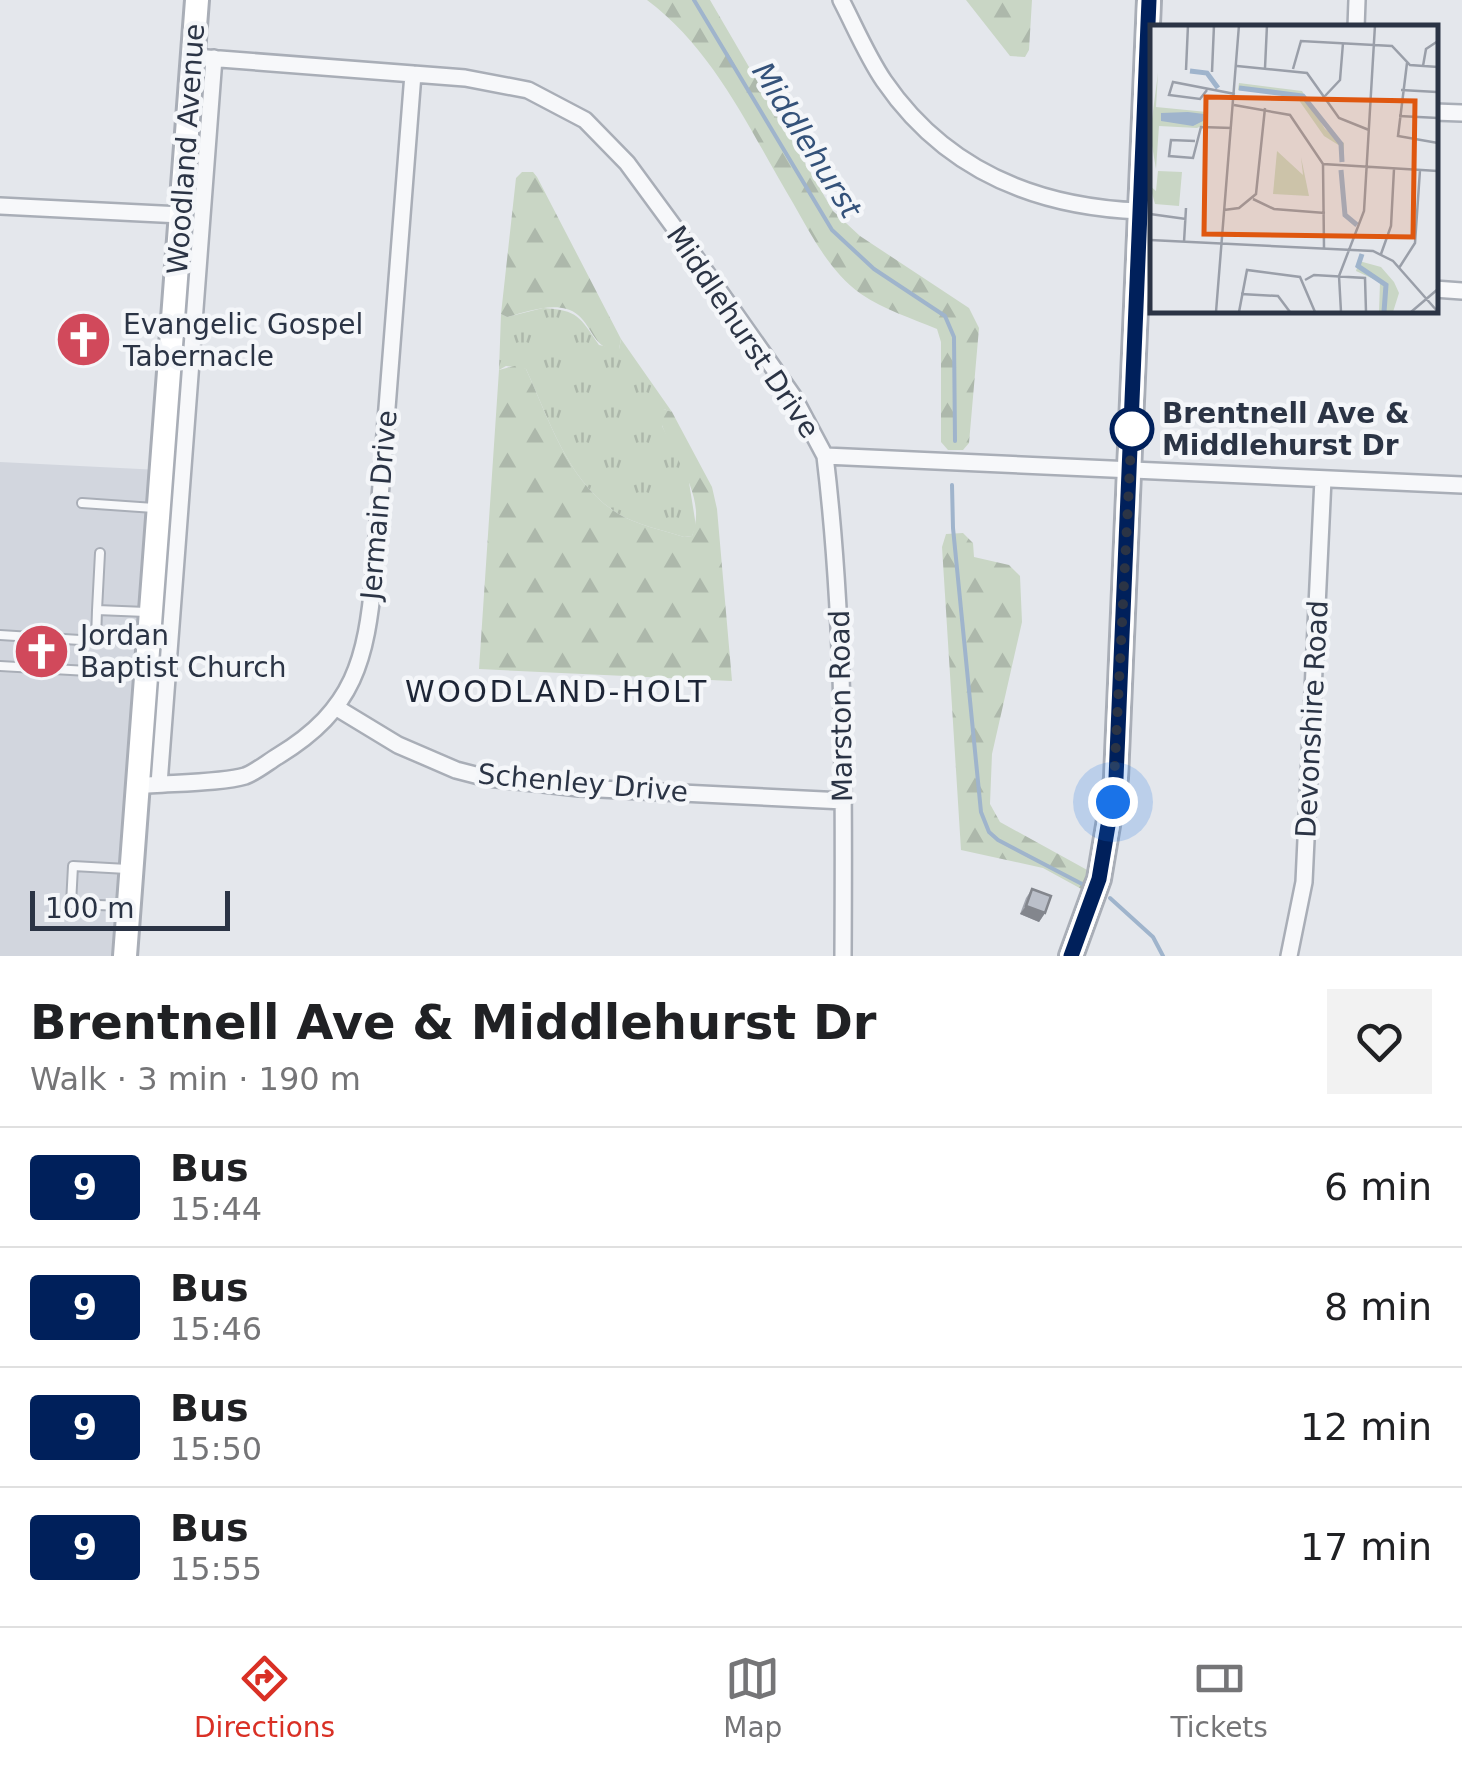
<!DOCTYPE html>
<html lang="en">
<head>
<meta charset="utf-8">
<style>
	body { margin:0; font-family:"DejaVu Sans",sans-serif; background:#f2f2f2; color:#202124; height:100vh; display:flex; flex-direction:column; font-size:38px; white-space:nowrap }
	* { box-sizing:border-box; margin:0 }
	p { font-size:32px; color:#757577 }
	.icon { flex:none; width:55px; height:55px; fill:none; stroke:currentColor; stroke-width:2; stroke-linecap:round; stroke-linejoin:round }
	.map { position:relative; height:956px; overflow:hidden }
	.drawer { display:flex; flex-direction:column; background:#fff; flex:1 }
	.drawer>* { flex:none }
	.badge { padding:0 20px; border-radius:8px; font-size:35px; line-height:65px }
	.scale { position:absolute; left:30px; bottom:25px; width:200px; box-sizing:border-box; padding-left:10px; border:5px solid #2b3445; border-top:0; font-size:28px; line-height:35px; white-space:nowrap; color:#2b3445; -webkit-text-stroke:8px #f4f6f9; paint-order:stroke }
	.you { position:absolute; width:50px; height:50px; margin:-25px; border:8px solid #fff; border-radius:50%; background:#1a73e8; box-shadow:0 0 0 15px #1a73e833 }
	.map>.badge { position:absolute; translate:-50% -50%; box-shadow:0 0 0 5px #fff }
	.round { display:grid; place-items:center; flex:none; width:105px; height:105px; border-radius:0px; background:#f2f2f2 }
	.head { display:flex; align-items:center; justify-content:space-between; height:170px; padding:0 30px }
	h1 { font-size:48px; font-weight:700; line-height:75px }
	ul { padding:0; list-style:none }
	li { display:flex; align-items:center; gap:30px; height:120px; padding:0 30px; border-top:2px solid #e0e0e0 }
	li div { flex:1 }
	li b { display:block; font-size:38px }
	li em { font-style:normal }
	li .badge { min-width:110px; font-weight:700; text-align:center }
	.tab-bar { display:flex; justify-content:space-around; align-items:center; height:140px; border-top:2px solid #e0e0e0; background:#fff; font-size:28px; color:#757577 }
	.tab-bar a { display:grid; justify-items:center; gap:5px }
	.tab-bar .on { color:#d93025 }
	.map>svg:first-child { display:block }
</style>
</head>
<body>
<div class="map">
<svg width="1462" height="956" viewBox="0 0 1462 956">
	<defs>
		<pattern id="grass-tufts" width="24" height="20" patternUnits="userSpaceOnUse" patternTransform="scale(2.5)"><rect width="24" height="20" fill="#c9d6c5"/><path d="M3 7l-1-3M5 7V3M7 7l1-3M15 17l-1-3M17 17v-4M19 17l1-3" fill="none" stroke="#adb8ab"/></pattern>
		<pattern id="forest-firs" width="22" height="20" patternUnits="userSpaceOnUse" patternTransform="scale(2.5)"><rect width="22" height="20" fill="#c9d6c5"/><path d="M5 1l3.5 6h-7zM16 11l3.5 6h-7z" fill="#adb8ab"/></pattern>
	</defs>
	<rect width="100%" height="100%" fill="#e4e7ec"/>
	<path fill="#d2d6de" d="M 0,462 L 160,470 L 124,956 L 0,956 Z"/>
	<path fill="url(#grass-tufts)" d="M 543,308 C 578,310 580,317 599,345 L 619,349 L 621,339 L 672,412 L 664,409 L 662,426 L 688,476 L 696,526 L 692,536 L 684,537 C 663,530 636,525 617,513 C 568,482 549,419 526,369 L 506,366 L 499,370 L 501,314 L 507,317 Z"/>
	<path fill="url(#forest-firs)" d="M 647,0 L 710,0 L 833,211 L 860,236 L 969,308 L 979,328 L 969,443 L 963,450 L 948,450 L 941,442 L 941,342 L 937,329 C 911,318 885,310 861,294 C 829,271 812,236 793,203 C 750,131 715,51 647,0 Z
		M 966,0 L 1032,0 L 1029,50 L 1025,57 L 1010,56 Z
		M 522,172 L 533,172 L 537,177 L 621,339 L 619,349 C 594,351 594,329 578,315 C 559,299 527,312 507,317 L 501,314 L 516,178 Z
		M 518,365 L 526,369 C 549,419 568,482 617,513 C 636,525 663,530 684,537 L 692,536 C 709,493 668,454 659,415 L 664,409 L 672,412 L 712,487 L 717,509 L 732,681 L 479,669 L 499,370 Z
		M 963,533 L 973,543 L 974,557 L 1009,565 L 1020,576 L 1022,622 L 992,754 L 990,804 L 1000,822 L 1089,871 L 1085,891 L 1043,868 L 961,850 L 942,547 L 946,534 Z"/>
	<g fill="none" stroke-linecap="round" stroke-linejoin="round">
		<path stroke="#9fb4cc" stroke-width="4" d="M 694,0 L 832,230 L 874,269 L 945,316 L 954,337 L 955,441
			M 952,485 L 953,528 L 981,812 L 989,832 L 998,840 L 1084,885
			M 1110,898 L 1153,937 L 1163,956"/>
		<defs>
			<path id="lane" d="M 82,503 L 154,508
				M 97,610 L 100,553
				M 0,635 L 96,641 L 97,610 L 146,612
				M 0,666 L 141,674
				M 125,906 L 71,904 L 73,866 L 127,869"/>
			<path id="street" d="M 841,0 C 855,27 867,56 884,81 C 945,170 1035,207 1140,211
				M 1356,28 L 1357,0
				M 194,57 L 465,78 L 528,90 L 585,120 L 627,163 L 674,227 L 793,396 L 825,456 L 1462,485
				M 1434,112 L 1462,113
				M 0,206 L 181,215
				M 1434,289 L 1462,291
				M 825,456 C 845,622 844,789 843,956
				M 337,708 L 398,745 L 456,770 L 487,778 L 579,788 L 844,801
				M 159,784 L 214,58
				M 138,786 C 164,783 223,783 245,776 C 256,772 268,762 278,756 C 355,709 366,660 374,575 L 413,74
				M 1289,956 L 1304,882 L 1323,479"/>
			<path id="secondary" d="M 125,956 L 197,0
				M 1071,956 L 1099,879 L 1116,778 L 1149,0"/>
		</defs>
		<use href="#lane" stroke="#a9aeb7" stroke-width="12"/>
		<use href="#street" stroke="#a9aeb7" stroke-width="20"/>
		<use href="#secondary" stroke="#a9aeb7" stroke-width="28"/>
		<use href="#lane" stroke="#f7f8fa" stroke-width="8"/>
		<use href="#street" stroke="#f7f8fa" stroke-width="15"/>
		<use href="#secondary" stroke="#fff" stroke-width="22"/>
	</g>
	<path fill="#a1a5ae" d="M 1032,889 L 1045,913 L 1039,922 L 1020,914 L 1026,898 Z"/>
	<path fill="#83868d" d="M 1026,906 L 1045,913 L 1039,922 L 1020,914 Z"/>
	<path fill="#bbc0ca" stroke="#83868d" stroke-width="2.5" d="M 1032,889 L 1051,896 L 1045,913 L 1026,906 Z"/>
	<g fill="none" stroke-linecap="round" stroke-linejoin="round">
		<defs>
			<path id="line" d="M 1071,956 L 1099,879 L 1116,778 L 1149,0"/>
		</defs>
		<use href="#line" stroke="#fff" stroke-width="22"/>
		<use href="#line" stroke="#00205b" stroke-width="15"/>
		<path stroke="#2b3445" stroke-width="10" stroke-dasharray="0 18" d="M 1113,802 L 1132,425 L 1132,429"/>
	</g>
	<defs>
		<symbol id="church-disc" viewBox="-11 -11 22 22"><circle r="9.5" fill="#d1495b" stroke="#f4f6f9"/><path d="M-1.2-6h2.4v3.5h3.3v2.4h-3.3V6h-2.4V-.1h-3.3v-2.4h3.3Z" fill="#fff"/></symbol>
	</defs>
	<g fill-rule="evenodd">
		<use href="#church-disc" x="52" y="308" width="63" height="63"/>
		<use href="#church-disc" x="10" y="620" width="63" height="63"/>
	</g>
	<circle fill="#fff" stroke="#00205b" stroke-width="5" cx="1132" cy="429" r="20"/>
	<g text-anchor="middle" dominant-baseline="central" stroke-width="9" stroke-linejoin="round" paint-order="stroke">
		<g font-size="28" fill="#2b3445" stroke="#f4f6f9">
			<text transform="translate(186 149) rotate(-86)">Woodland Avenue</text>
			<text transform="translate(743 332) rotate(56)">Middlehurst Drive</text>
			<text transform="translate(379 505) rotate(-85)">Jermain Drive</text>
			<text transform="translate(841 706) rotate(-91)">Marston Road</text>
			<text transform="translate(1312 719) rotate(-87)">Devonshire Road</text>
			<text transform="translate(583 783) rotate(5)">Schenley Drive</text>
		</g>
		<g font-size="28" fill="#2b3445" stroke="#f4f6f9" text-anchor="start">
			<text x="123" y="324">Evangelic Gospel<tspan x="123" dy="32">Tabernacle</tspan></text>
			<text x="80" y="635">Jordan<tspan x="80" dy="32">Baptist Church</tspan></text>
		</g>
		<g font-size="28" font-weight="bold" fill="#2b3445" stroke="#f4f6f9" text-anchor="start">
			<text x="1162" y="413">Brentnell Ave &amp;<tspan x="1162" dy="32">Middlehurst Dr</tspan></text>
		</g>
		<g font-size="30" font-style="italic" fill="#34527a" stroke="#f4f6f9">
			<text transform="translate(807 140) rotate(58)">Middlehurst</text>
		</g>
		<g font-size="30" letter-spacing="2.5" fill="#1d2536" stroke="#f4f6f9">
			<text x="557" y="691">WOODLAND-HOLT</text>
		</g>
	</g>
	<g transform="translate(1150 25)">
		<rect width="288" height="288" fill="#e4e7ec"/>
		<path d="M 8,48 L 6,82 L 57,87 L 56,99 L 47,103 L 9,101 L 6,144 L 0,109 ZM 8,146 L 32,147 L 29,181 L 5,179 L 0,161 L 6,166 Z" fill="#c9d6c5"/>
		<path d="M 89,58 L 152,66 L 175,104 L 194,118 L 194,138 L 190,121 L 174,111 L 146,71 L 88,65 ZM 127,126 L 153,150 L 151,132 L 159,171 L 123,169 ZM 209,236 L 231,242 L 244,257 L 249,268 L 243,287 L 229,287 L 230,257 L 206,246 Z" fill="#c9d6c5"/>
		<path d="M 38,87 L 54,89 L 53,96 L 43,101 L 11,96 L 11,88 Z" fill="#9fb4cc"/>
		<path fill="none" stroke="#9fb4cc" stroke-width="5" d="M 40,46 L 57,48 L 68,63M 89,63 L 153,71 L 191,119 L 192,137M 191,145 L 195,190 L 207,200M 212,229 L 208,241 L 236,260 L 234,287"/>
		<path fill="none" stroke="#9a9fa9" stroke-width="2.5" d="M 257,38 L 248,111 L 288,118M 87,41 L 157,48 L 189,93 L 219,105M 273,41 L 276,24 L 288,16M 115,43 L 117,0M 143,44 L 151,16 L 242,21 L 260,40 L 288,42M 36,45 L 38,0M 62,47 L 64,0M 57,65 L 50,74 L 19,70 L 23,57 L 85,69M 251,65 L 287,67M 175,71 L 190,55 L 193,18M 84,80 L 140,90 L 173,139 L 288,146M 249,91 L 288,93M 45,116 L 21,115 L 19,131 L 43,133 L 51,102 L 82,103M 173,139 L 174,223M 103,174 L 124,184 L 175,188M 74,185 L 89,183 L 106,169 L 115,83M 0,189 L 36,194M 0,215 L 223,226 L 243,236 L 288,287M 34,217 L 36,183M 231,229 L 241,201 L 244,144M 249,243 L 265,218 L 270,145M 155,255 L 164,250 L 215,253 L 216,287M 91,269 L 128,271 L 140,287M 66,287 L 89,0M 89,287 L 97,245 L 150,252 L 165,287M 191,287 L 189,251 L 214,186 L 225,0M 261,287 L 288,264"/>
		<path fill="#df570f" fill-opacity="0.15" stroke="#df570f" stroke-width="5" d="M 56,72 L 265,76 L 263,212 L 54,209 Z"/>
		<rect width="288" height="288" fill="none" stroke="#2b3445" stroke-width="5"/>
	</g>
</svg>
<div class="scale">100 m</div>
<div class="you" style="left:1113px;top:802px"></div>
</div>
<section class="drawer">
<div class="head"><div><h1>Brentnell Ave &amp; Middlehurst Dr</h1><p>Walk · 3 min · 190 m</p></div><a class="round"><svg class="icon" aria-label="heart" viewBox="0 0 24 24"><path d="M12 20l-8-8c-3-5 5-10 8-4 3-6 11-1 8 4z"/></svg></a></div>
<ul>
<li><span class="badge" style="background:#00205b;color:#fff">9</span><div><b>Bus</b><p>15:44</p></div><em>6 min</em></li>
<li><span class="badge" style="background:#00205b;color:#fff">9</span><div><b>Bus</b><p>15:46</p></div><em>8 min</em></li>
<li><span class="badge" style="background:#00205b;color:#fff">9</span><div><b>Bus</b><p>15:50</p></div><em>12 min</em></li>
<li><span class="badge" style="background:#00205b;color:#fff">9</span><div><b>Bus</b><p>15:55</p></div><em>17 min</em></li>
</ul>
</section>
<nav class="tab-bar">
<a class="on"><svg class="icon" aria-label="directions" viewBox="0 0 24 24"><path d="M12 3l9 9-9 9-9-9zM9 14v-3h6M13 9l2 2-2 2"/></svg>Directions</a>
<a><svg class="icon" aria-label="map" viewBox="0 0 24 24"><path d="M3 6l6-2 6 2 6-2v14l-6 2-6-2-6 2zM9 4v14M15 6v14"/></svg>Map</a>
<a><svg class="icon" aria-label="tickets" viewBox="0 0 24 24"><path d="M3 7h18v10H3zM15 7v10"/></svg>Tickets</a>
</nav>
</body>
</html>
